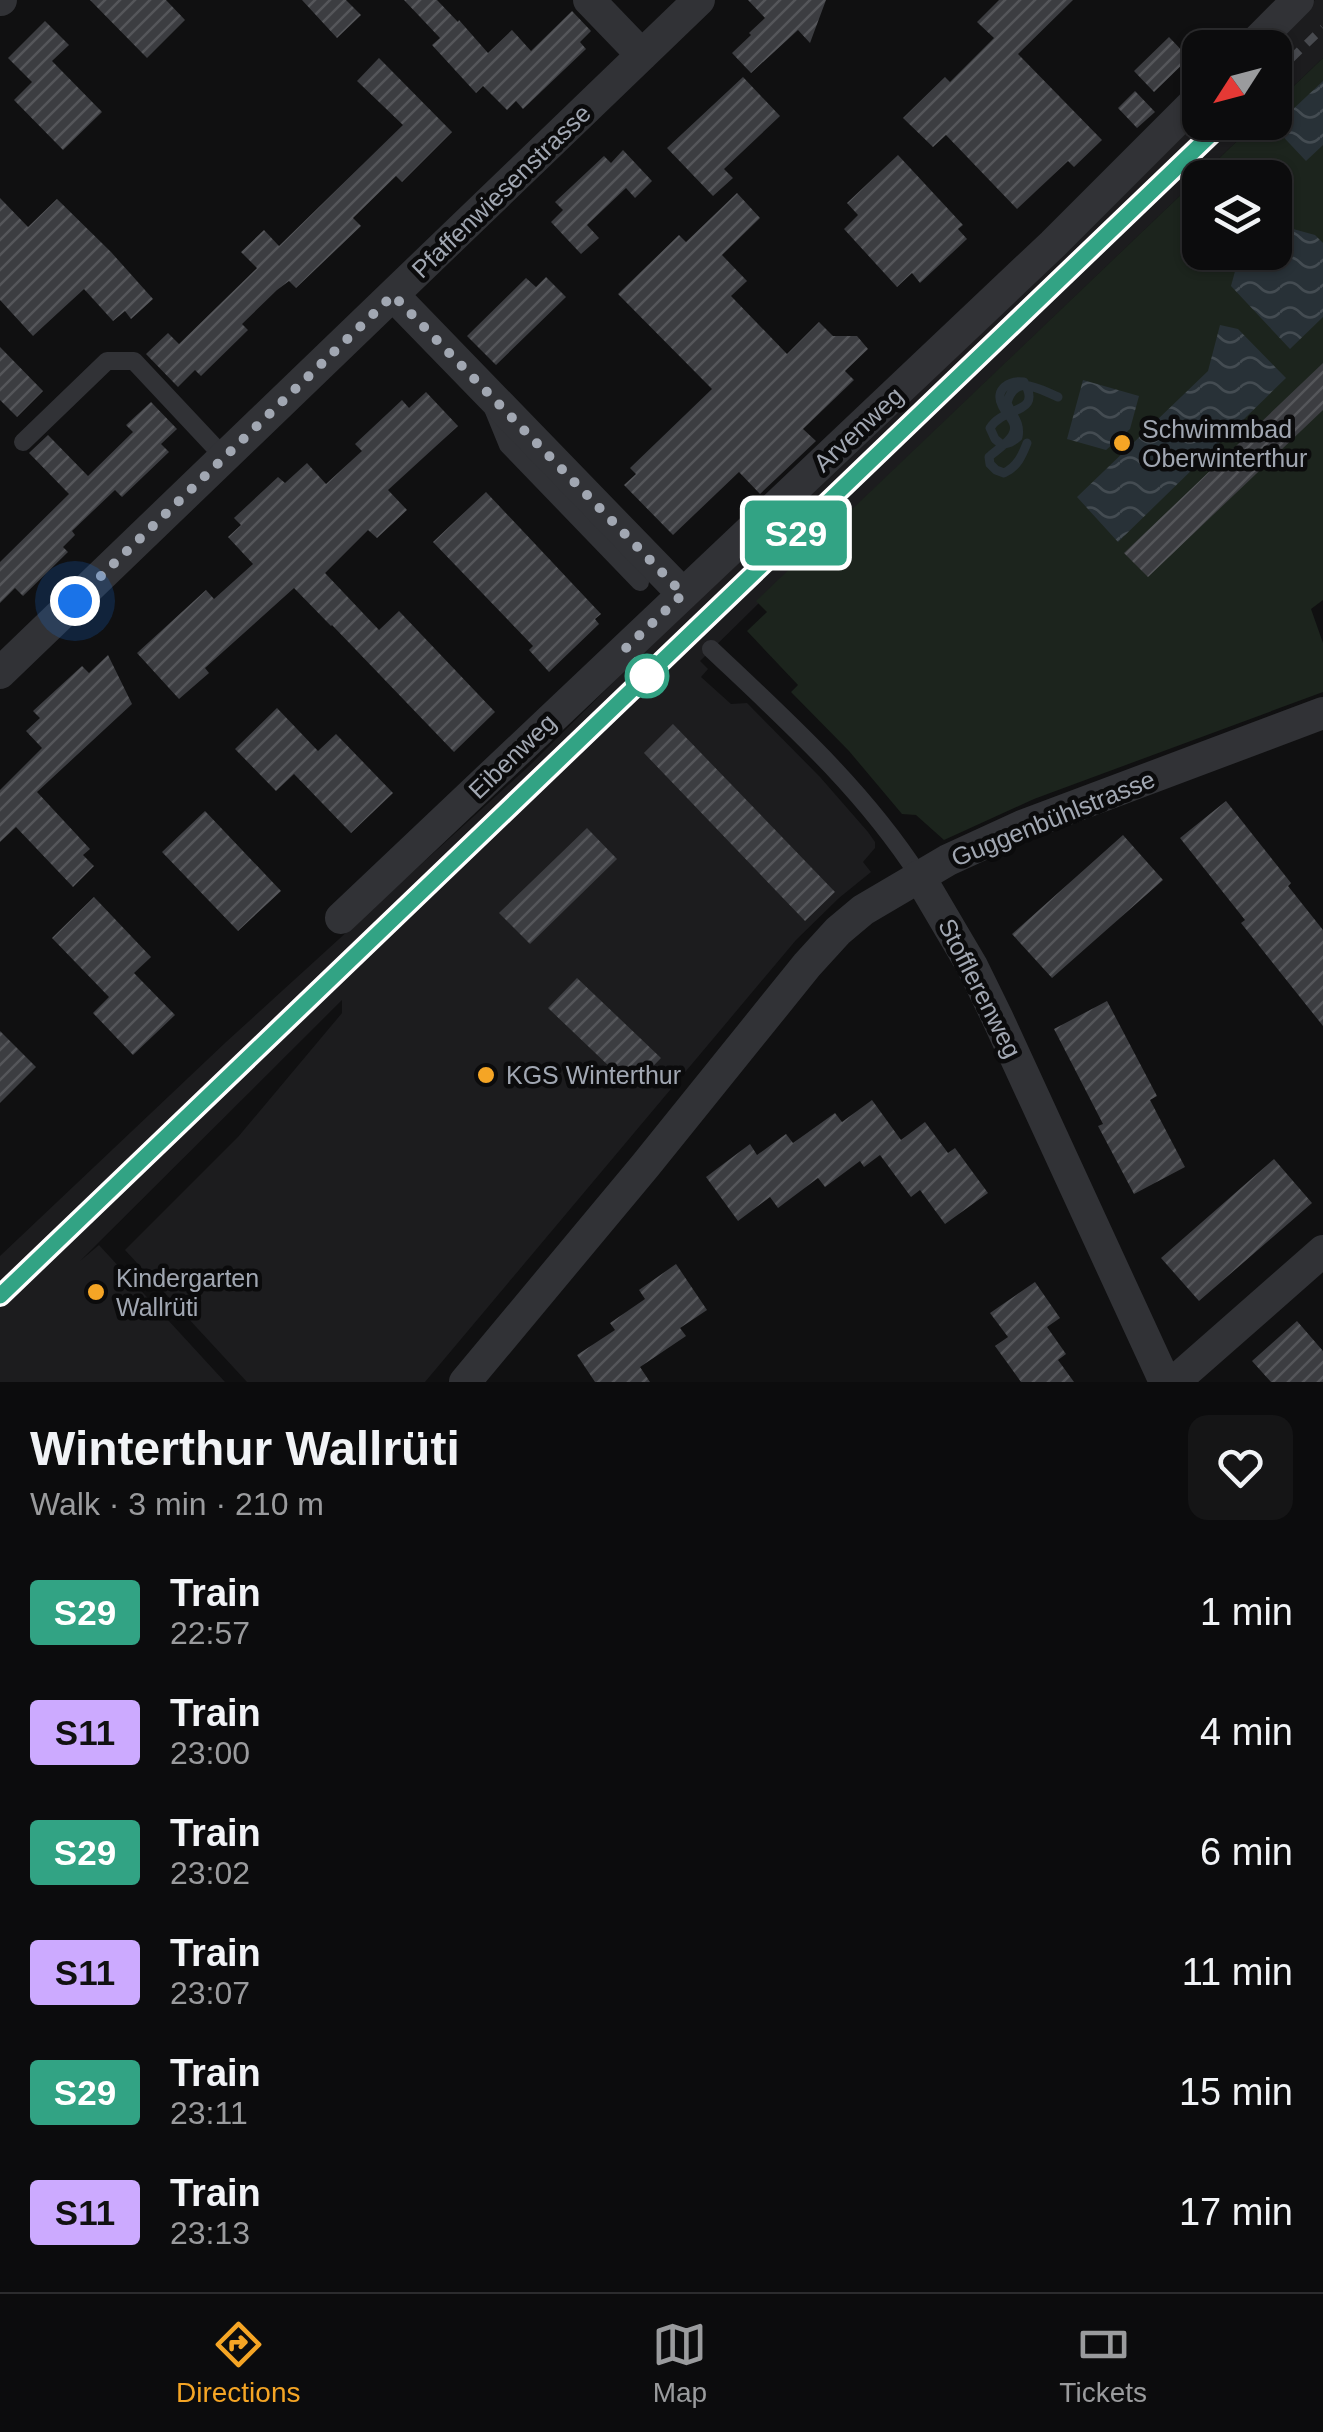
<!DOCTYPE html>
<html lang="en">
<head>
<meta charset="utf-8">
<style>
	body { margin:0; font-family:Arial,sans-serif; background:#151516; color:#f1f3f6; height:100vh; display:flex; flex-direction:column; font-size:38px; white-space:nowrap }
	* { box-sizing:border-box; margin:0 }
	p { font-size:32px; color:#9a9b9d }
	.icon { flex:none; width:55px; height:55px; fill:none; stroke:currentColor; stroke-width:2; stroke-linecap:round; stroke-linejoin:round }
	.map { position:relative; height:1382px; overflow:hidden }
	.panel { display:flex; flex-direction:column; background:#0c0c0d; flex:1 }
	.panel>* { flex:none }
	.badge { padding:0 20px; border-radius:8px; font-size:35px; line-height:65px }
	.needle { width:65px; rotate:234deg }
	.controls { position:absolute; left:1182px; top:30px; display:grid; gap:20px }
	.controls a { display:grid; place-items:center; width:110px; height:110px; border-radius:20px; background:#0c0c0d; box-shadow:0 2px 8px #0004,0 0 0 2px #2c2c2e; font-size:50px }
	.you { position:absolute; width:50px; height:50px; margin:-25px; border:8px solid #fff; border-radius:50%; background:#1a73e8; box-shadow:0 0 0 15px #1a73e833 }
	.map>.badge { position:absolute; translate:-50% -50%; box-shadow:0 0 0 5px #fff }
	.round { display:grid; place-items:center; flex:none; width:105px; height:105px; border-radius:20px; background:#151516 }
	.headline { display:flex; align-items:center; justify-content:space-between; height:170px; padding:0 30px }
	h1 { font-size:48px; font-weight:600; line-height:75px }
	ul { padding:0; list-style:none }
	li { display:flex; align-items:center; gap:30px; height:120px; padding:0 30px }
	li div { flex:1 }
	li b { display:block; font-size:38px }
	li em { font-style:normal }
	li .badge { min-width:110px; font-weight:700; text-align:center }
	.dock { display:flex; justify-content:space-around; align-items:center; height:140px; border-top:2px solid #2c2c2e; background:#0c0c0d; font-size:28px; color:#9a9b9d }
	.dock a { display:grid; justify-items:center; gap:5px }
	.dock .active { color:#f5a525 }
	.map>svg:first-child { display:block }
</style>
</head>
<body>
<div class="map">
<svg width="1323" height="1382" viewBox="0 0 1323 1382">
	<defs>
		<pattern id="water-waves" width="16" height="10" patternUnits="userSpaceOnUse" patternTransform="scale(2.5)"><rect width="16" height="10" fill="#283137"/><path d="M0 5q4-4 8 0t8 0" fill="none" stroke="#444c52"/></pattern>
		<pattern id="building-hatch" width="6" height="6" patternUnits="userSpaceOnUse" patternTransform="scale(2.5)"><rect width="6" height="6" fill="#3c3d41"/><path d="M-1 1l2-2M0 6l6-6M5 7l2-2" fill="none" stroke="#55565a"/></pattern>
	</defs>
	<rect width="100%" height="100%" fill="#101011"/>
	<path fill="#1c1c1e" d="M 1315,0 L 1323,0 L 1323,58 L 1275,104 L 1275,48 L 1267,48 Z
		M 1200,114 L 1200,122 L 1256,123 L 757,601 L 759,603 L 700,661 L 708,669 L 701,677 L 731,704 L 747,703 L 820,777 L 868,832 L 875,842 L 875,848 L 863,862 L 871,872 L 839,898 L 796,940 L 425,1382 L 247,1382 L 125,1250 L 238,1137 L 342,1013 L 342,1000 L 80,1261 L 99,1245 L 225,1382 L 0,1382 L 0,1256 L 225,1043 L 529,766 L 663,633 Z"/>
	<path fill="#1c241d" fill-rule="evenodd" d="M 1323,58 L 1323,600 L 1311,609 L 1323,643 L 1323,692 L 1034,799 L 944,840 L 916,815 L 902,814 L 849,751 L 791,692 L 798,685 L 747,631 L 767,612 L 756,601 L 1256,123 L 1275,122 L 1275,104 ZM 1200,178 L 1275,178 L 1275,252 L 1200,252 Z"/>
	<path fill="url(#water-waves)" d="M 1323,81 L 1323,145 L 1306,161 L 1274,127 Z
		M 1275,224 L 1315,235 L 1323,243 L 1323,317 L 1290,349 L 1231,286 L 1240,253 L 1275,252 Z
		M 1220,325 L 1238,329 L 1286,378 L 1118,542 L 1077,497 L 1208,371 Z
		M 1083,380 L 1139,396 L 1130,429 L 1106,450 L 1067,439 Z"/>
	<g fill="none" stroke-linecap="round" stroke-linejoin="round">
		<path stroke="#283137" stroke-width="9" d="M 1027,443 C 1022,456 1017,467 1004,473 L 996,470 L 990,464 L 989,457 C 996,450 1009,443 1013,434 C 1019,422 1006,415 1002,405 C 994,389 1010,380 1024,382 C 1043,415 1004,405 990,428 L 995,439 L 1001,444 C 1009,444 1012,442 1018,437 C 1021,423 1012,415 1007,403 C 1015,373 1039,389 1058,397"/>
	</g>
	<path fill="url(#building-hatch)" d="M 90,0 L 166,0 L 185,20 L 147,58 Z
		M 302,0 L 346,0 L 361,15 L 337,38 Z
		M 404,0 L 437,0 L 458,22 L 459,20 L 488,53 L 512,30 L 531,51 L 572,11 L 591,31 L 580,42 L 586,49 L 523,109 L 516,101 L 507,110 L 483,86 L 476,93 L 432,45 L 440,38 Z
		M 748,0 L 826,0 L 810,43 L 798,30 L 751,73 L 732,53 L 751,35 L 749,33 L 765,18 Z
		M 999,0 L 1073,0 L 1018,54 L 1102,140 L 1074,167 L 1068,161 L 1017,209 L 946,135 L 933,147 L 903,118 L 945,77 L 950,82 L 994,38 L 977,22 Z
		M 45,21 L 69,45 L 52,61 L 102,112 L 63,150 L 14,100 L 32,82 L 8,58 Z
		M 1169,37 L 1189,58 L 1154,92 L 1134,71 Z
		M 379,58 L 452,132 L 402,182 L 396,176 L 353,218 L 361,226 L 296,288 L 289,281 L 277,290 L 242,324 L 248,330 L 201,376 L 195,370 L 178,387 L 146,354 L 168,333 L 179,344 L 257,268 L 241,252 L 264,230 L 279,246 L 403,125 L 357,81 Z
		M 743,77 L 780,116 L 724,169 L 733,178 L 713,196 L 667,148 Z
		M 1135,91 L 1155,112 L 1137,128 L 1118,108 Z
		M 623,150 L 652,181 L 635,198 L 626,188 L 587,225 L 599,238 L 581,254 L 551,222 L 563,210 L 555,202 L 604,156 L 611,163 Z
		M 898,155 L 963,225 L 958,229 L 967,239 L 920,283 L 912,273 L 897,287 L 844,229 L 858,215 L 847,203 Z
		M 737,193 L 760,218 L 722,255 L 747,281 L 731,296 L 787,354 L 819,322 L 833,336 L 857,336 L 868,349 L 845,371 L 854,380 L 803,429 L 816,441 L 760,494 L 739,472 L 673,535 L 624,485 L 636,474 L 630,468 L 712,389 L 618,294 L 679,235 L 686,242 Z
		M 0,198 L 28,227 L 57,199 L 111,252 L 153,299 L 131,319 L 125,311 L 113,321 L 84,289 L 33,336 L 0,300 Z
		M 546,277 L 566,297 L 496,365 L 467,336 L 526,278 L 536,287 Z
		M 0,347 L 43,391 L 17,417 L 0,400 Z
		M 1323,363 L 1323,410 L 1148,577 L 1124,553 Z
		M 426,392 L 458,426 L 388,490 L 407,510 L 377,538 L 368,530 L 325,573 L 379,630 L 399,611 L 495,712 L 454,752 L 332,625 L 331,626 L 294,588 L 205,668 L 209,673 L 179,699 L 137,653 L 206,590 L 214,599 L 253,564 L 228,537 L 241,525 L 234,518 L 278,477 L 285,483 L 307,463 L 326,484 L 362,451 L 355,444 L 402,400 L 409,408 Z
		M 151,402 L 177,429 L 161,444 L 169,452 L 122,497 L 115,490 L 72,531 L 75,535 L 63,547 L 68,552 L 23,596 L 15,588 L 0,603 L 0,562 L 69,494 L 29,453 L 48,435 L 88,476 L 133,432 L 126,425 Z
		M 486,492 L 601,614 L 595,619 L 599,624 L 549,672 L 529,650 L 533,646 L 433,542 Z
		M 108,655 L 132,704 L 37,792 L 90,849 L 83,855 L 94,866 L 73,887 L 16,827 L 0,842 L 0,790 L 42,748 L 26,731 L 40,718 L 33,711 L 82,666 L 89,673 Z
		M 277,708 L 318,751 L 336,734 L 393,793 L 351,833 L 294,774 L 276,791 L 235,749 Z
		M 673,724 L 835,892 L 805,921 L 644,753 Z
		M 1226,801 L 1291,883 L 1288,886 L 1323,930 L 1323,1026 L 1241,923 L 1245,920 L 1180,838 Z
		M 205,811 L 281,891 L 238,931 L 162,852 Z
		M 587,828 L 617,859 L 530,944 L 499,913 Z
		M 1123,835 L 1163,880 L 1052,978 L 1012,934 Z
		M 94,897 L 151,957 L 134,973 L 175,1015 L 133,1055 L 93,1013 L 109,997 L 52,938 Z
		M 577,978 L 661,1058 L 632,1088 L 548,1008 Z
		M 1107,1001 L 1157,1096 L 1150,1100 L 1185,1167 L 1134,1194 L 1098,1126 L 1103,1124 L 1054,1029 Z
		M 0,1031 L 36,1067 L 0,1103 Z
		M 872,1100 L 901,1140 L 925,1122 L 948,1153 L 955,1148 L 988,1193 L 945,1224 L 920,1190 L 911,1197 L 880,1155 L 864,1167 L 860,1161 L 825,1187 L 818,1178 L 778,1208 L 770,1197 L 738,1221 L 706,1177 L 750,1144 L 757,1155 L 786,1134 L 793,1143 L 835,1113 L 842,1122 Z
		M 1274,1159 L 1312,1203 L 1199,1301 L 1161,1258 Z
		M 676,1264 L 707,1310 L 680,1328 L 686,1336 L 640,1367 L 650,1382 L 595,1382 L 577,1355 L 615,1330 L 610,1323 L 645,1299 L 639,1290 Z
		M 1035,1282 L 1060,1318 L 1047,1327 L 1066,1354 L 1058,1360 L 1074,1382 L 1021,1382 L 995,1346 L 1008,1337 L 990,1313 Z
		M 1297,1321 L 1323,1351 L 1323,1382 L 1271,1382 L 1252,1361 Z"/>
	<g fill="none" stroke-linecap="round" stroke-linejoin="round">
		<path stroke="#313236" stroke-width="18" d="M 492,406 L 508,445 L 640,582
			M 23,442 L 107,361 L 134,361 L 224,457
			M 711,649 C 786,720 863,789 919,876"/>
		<path stroke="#313236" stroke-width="32" d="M 0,0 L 1,0
			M 589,0 L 642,55
			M 1250,48 L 1298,0
			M 393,295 L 683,594
			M 0,673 L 699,0
			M 919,876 L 972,966 L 997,1017 L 1165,1382
			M 341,918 L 1053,244 L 1200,97
			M 465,1382 L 645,1166 L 807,965 L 838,931 L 863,910 L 948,860 L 1022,826 L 1323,713
			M 1174,1382 L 1323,1251"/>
		<path stroke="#484a4f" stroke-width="8" stroke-dasharray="12 10" stroke-linecap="butt" d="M 1275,74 L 1323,28
			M 0,1296 L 1224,122"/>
	</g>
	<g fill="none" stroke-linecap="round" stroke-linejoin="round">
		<defs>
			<path id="line" d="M 0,1296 L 1224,122"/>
		</defs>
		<use href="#line" stroke="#fff" stroke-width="22"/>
		<use href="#line" stroke="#32a384" stroke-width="15"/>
		<path stroke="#a1a7b2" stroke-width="10" stroke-dasharray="0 18" d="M 75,601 L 393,295 L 683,594 L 626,648 L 647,676"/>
	</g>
	<g fill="#f5a525" stroke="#0b0b0c" stroke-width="4">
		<circle cx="1122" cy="443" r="10"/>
		<circle cx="486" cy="1075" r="10"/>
		<circle cx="96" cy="1292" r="10"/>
	</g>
	<circle fill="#fff" stroke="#32a384" stroke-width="5" cx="647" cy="676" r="20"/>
	<g text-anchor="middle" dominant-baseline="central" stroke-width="9" stroke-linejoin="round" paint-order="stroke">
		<g font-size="25" fill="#a1a7b2" stroke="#0b0b0c">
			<text transform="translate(501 191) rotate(-44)">Pfaffenwiesenstrasse</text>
			<text transform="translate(858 429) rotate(-43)">Arvenweg</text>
			<text transform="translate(512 756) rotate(-44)">Eibenweg</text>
			<text transform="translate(1053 818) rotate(-22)">Guggenbühlstrasse</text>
			<text transform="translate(980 988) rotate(63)">Stofflerenweg</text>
		</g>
		<g font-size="25" fill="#a1a7b2" stroke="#0b0b0c" text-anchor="start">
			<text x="1142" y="429">Schwimmbad<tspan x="1142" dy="29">Oberwinterthur</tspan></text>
			<text x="506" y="1075">KGS Winterthur</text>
			<text x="116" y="1278">Kindergarten<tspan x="116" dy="29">Wallrüti</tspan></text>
		</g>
	</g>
</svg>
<div class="controls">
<a><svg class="needle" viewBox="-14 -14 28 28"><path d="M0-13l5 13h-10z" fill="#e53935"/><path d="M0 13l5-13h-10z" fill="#9a9b9d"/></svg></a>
<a><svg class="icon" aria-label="layers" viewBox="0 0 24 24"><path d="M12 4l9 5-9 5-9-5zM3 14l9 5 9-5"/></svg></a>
</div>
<div class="you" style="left:75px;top:601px"></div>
<b class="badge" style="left:796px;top:533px;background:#32a384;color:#fff">S29</b>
</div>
<section class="panel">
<div class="headline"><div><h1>Winterthur Wallrüti</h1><p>Walk · 3 min · 210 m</p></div><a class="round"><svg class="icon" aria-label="heart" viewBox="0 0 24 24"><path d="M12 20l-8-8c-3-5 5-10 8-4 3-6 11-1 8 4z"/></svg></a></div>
<ul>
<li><span class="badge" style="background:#32a384;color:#fff">S29</span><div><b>Train</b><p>22:57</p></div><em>1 min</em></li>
<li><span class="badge" style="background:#caf;color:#111">S11</span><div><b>Train</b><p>23:00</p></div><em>4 min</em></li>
<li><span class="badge" style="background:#32a384;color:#fff">S29</span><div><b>Train</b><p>23:02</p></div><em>6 min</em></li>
<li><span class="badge" style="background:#caf;color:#111">S11</span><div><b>Train</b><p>23:07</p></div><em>11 min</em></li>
<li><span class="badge" style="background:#32a384;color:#fff">S29</span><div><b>Train</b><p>23:11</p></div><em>15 min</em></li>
<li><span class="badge" style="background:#caf;color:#111">S11</span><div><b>Train</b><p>23:13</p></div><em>17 min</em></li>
</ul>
</section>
<nav class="dock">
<a class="active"><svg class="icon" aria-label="directions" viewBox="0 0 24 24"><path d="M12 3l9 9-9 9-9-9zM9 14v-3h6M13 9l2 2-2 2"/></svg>Directions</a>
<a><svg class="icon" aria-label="map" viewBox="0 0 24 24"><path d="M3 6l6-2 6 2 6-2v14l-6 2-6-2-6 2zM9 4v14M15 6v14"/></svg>Map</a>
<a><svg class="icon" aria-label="tickets" viewBox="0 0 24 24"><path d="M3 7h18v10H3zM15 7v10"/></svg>Tickets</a>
</nav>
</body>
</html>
